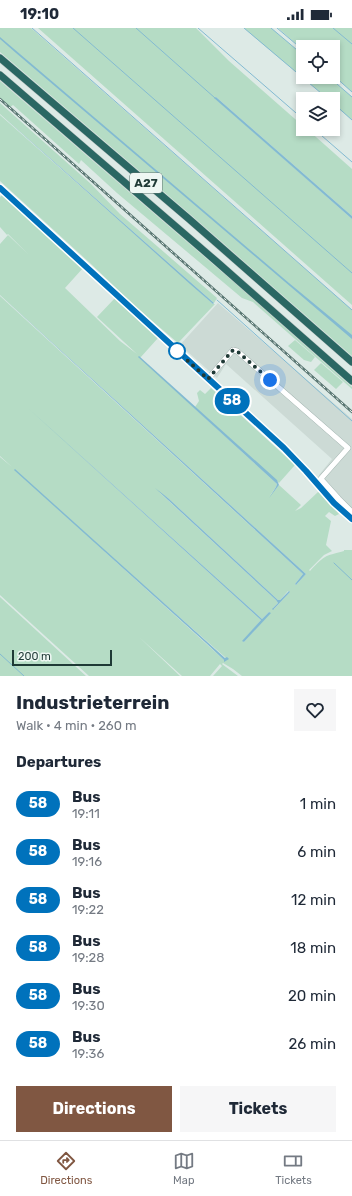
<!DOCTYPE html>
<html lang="en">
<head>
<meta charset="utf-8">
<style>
	body { margin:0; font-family:Rubik,sans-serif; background:#f6f6f7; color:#1f2937; height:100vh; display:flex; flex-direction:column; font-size:15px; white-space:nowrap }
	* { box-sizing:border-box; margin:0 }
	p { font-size:13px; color:#747a83 }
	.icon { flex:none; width:22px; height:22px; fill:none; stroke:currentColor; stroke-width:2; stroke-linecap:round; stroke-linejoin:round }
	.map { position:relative; height:648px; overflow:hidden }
	.sheet { display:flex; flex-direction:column; background:#fff; flex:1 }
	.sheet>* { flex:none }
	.badge { padding:0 8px; border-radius:13px; font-size:14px; line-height:26px }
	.buttons { position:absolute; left:296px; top:12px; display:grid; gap:8px }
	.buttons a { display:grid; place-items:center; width:44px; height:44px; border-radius:0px; background:#fff; box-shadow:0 2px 6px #0003; font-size:20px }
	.scale { position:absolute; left:12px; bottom:10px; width:100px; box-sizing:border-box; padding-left:4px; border:2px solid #1f3a36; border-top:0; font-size:11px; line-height:14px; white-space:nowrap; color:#1f3a36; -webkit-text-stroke:3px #eef7f3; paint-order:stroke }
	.you { position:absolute; width:20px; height:20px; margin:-10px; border:3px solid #fff; border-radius:50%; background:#1a73e8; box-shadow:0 0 0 6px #1a73e833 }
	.map>.badge { position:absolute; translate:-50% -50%; box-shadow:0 0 0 2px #fff }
	h2 { padding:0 16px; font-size:15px; line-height:36px }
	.round { display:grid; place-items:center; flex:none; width:42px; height:42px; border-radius:0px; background:#f6f6f7 }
	.overview { display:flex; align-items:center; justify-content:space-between; height:68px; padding:0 16px }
	h1 { font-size:19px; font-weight:700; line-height:30px }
	.action { display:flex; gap:8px; margin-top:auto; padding:8px 16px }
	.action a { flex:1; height:46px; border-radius:0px; background:#805742; color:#fff; font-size:16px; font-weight:700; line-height:46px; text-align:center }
	.action a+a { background:#f6f6f7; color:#1f2937 }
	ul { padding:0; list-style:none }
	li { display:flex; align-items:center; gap:12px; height:48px; padding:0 16px }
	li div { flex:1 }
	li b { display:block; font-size:15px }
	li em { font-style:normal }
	li .badge { min-width:44px; font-weight:700; text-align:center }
	.status { display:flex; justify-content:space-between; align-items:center; height:28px; padding:0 20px; background:#fff; direction:ltr }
	.status svg { height:11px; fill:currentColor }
	.dock { display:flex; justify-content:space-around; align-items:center; height:56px; border-top:1px solid #e0e1e3; background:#fff; font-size:11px; color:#747a83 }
	.dock a { display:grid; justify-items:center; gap:2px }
	.dock .on { color:#805742 }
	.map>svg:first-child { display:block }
</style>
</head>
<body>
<div class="status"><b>19:10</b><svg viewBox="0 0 49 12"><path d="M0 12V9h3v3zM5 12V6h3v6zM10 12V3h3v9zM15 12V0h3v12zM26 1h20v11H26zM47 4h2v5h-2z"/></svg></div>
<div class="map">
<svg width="352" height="648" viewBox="0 0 352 648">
	<rect width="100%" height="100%" fill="#ddeae6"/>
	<path fill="#ccdad5" d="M 218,275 L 352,391 L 352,480 L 345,475 L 319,447 L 332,431 L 226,336 L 217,350 L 180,317 Z"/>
	<path fill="#b5dcc5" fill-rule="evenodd" d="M 0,0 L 31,0 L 352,282 L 352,328 L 191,187 L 0,24 Z
		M 38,0 L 196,0 L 229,33 L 303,98 L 303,101 L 307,101 L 352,141 L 352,188 L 216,69 L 215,70 L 352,191 L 352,277 Z
		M 244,0 L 271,0 L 303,27 L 303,49 L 329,49 L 352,69 L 352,92 L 333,76 L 333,71 L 328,71 C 300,47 271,24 244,0 Z
		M 278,0 L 352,0 L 352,64 L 333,47 L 333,19 L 303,19 L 303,22 Z
		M 0,53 L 236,256 L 352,359 L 352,361 L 253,274 L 242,270 L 117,165 L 81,132 L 79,136 L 13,77 L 9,80 L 0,72 Z
		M 0,75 L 91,156 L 120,186 L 217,270 L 214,275 L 0,86 Z
		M 0,87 L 191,256 L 213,276 L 215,276 L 178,315 L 137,280 L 91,236 L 0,153 Z
		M 3,166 L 83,240 L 65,260 L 120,313 L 137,326 L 97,289 L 115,270 L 158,310 L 140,330 L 277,456 L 276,459 L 269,469 L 279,457 L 301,477 L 295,483 L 301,480 L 318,464 L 322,465 L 339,486 L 335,488 L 329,484 L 325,488 L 331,493 L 326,517 L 332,523 L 324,527 L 309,542 L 310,543 C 324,528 324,528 344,523 L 344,522 L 352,522 L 352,648 L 242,648 L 233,641 L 223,635 L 222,636 L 238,648 L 213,648 L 222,638 L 220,636 L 210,648 L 182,648 L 139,609 L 180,648 L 89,648 L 0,567 L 0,429 L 12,439 L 0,428 L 0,268 L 303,546 L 295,556 L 296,557 L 306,546 L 0,267 L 0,216 L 8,207 L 28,226 L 8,206 L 7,207 L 0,199 L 0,169 ZM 60,409 L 262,591 L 269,584 L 270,585 L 244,614 L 243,613 L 261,592 ZM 159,464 L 168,470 L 278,572 L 280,572 L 288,563 L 290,564 L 274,581 L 273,580 L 278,575 L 276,572 ZM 93,513 L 226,630 L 224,632 Z
		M 295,312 L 315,329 L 311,334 L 304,332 L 288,318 Z
		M 321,335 L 343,354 L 336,361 L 314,342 Z
		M 211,360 L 295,437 L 279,455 L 195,379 L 199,373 L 197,365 L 200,362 L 205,366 Z
		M 0,569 L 86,648 L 0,648 Z"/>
	<path fill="#83bad2" d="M 0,9 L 289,255 L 352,307 L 352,311 L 16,25 L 0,11 Z
		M 216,69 L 352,188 L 352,191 L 214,70 Z
		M 0,86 L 214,275 L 213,276 L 190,256 Z
		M 0,267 L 306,546 L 296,557 L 295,556 L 303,546 Z
		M 139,328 L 277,452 L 279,457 L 269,470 L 276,459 L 277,456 L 138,329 Z
		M 29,381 L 262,591 L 269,584 L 271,585 L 244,614 L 242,613 L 261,592 Z
		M 15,441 L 225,630 L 227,629 L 229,631 L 224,634 L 224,632 L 206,615 L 14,442 Z
		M 155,460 L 168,470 L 278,572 L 280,572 L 289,563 L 290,564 L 273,582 L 272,581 L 278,575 L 276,572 Z"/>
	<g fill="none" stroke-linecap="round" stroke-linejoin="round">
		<path stroke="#83bad2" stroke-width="1" d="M 32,0 L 352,282
			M 73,0 L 352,245
			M 136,0 L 215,70
			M 198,0 L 303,91
			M 244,0 L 328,71
			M 271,0 L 303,27
			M 277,0 L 303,22
			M 333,0 L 352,16
			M 333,47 L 352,64
			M 329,49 L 352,69
			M 333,75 L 352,92
			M 314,101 L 352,134
			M 217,272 L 352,393
			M 334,535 L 352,552
			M 0,626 L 24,648"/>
		<defs>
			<path id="minor" d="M 208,351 L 233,322 L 237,323 L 348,420 L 317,455
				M 321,451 L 339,471 L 352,484"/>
			<path id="major" d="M 0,160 L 284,420 L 306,443 L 334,475 L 352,491"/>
			<path id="highway" d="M 0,30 L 189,191 L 352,334
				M 0,47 L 217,234 L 352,353"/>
		</defs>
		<use href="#minor" stroke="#a0b2ae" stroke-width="6"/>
		<use href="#major" stroke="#bcc4c3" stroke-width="7"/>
		<use href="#highway" stroke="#bcc4c3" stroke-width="8"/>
		<use href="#minor" stroke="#fff" stroke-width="5"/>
		<use href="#major" stroke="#60a19a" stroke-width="6"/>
		<use href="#highway" stroke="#2a6763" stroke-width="7"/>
		<defs>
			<path id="rail" d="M 0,71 L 352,384"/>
		</defs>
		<use href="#rail" stroke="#597672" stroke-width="2.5"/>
		<use href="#rail" stroke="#eef7f3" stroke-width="1" stroke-dasharray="3" stroke-linecap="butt"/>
	</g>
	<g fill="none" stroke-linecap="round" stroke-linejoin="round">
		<defs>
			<path id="line" d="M 0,160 L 284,420 L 306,443 L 334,475 L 352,491"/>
		</defs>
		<use href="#line" stroke="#fff" stroke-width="9"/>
		<use href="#line" stroke="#0072bc" stroke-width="6"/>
		<path stroke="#1f3a36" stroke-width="4" stroke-dasharray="0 7.2" d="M 177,323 L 208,351 L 233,322 L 237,323 L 270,352"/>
	</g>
	<circle fill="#fff" stroke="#0072bc" stroke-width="2" cx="177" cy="323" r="8"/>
	<g text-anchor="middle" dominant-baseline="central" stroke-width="3" stroke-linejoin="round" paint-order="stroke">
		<rect fill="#eef7f3" stroke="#5d736f" stroke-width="1" x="130" y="145" width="32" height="20" rx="3"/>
		<g font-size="12" font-weight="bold" fill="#1f3a36">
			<text x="146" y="155">A27</text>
		</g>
	</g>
</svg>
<div class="buttons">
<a><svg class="icon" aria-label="locate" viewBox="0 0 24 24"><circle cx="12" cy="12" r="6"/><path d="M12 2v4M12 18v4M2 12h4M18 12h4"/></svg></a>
<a><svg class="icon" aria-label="layers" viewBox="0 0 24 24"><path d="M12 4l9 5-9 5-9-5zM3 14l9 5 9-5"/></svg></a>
</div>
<div class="scale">200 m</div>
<div class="you" style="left:270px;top:352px"></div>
<b class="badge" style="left:232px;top:373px;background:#0072bc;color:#fff">58</b>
</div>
<section class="sheet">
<div class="overview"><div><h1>Industrieterrein</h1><p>Walk · 4 min · 260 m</p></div><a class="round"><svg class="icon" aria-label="heart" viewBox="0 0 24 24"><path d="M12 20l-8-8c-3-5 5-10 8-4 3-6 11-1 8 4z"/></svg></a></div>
<h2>Departures</h2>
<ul>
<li><span class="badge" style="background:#0072bc;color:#fff">58</span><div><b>Bus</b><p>19:11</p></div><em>1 min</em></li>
<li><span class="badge" style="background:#0072bc;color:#fff">58</span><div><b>Bus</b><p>19:16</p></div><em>6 min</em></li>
<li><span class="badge" style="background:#0072bc;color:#fff">58</span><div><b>Bus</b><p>19:22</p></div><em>12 min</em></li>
<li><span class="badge" style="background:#0072bc;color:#fff">58</span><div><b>Bus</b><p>19:28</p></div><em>18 min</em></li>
<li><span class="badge" style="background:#0072bc;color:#fff">58</span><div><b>Bus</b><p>19:30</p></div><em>20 min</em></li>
<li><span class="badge" style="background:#0072bc;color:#fff">58</span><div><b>Bus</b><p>19:36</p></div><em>26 min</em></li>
</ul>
<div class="action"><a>Directions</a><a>Tickets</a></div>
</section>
<nav class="dock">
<a class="on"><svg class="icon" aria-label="directions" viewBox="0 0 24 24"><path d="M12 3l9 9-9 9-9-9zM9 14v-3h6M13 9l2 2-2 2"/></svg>Directions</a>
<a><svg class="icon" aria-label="map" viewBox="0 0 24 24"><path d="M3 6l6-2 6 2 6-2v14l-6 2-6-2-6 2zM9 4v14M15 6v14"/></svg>Map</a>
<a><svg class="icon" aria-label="tickets" viewBox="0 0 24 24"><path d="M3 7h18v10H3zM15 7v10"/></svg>Tickets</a>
</nav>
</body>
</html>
